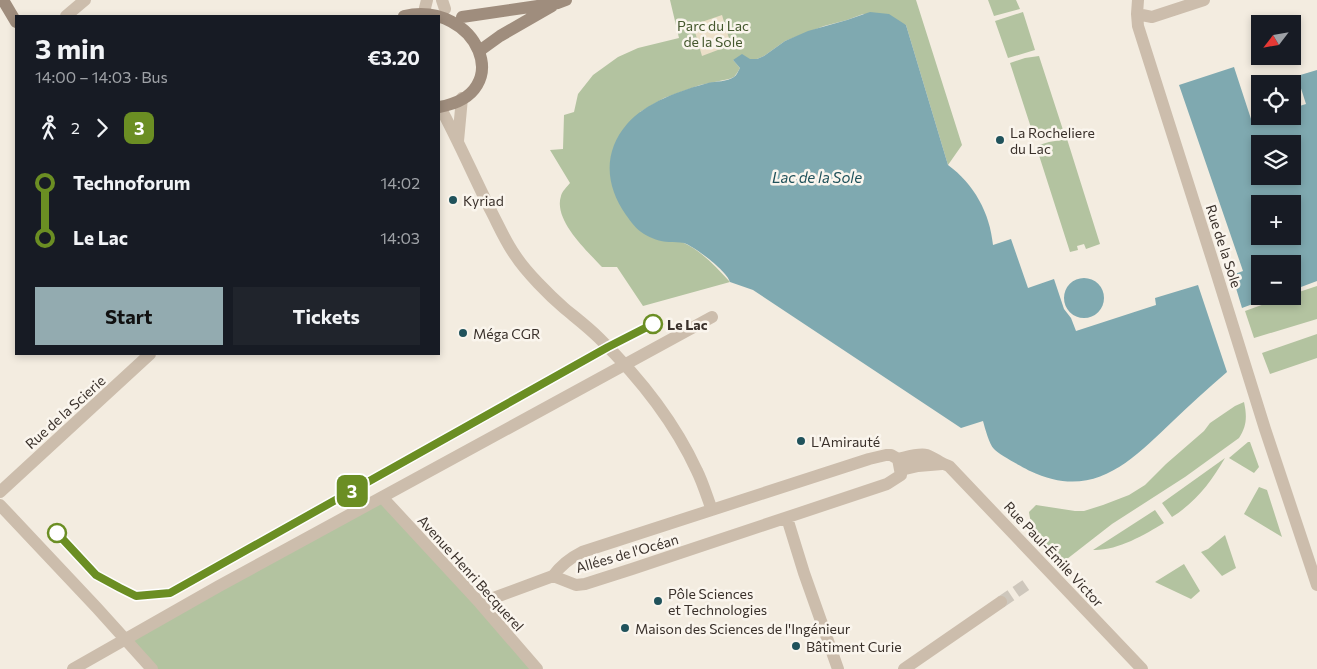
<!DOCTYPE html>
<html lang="en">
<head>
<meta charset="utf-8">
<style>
	body { margin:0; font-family:Commissioner,sans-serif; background:#20242c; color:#f1f3f6; height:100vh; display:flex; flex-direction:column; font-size:19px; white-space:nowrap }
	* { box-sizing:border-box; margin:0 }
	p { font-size:16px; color:#9ea1a6 }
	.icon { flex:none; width:28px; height:28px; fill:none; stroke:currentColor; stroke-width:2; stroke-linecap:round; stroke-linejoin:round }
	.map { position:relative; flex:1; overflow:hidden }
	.panel { position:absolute; left:15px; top:15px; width:425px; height:340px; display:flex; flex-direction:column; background:#171b24; border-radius:0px; box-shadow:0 2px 8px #0003 }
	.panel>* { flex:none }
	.badge { padding:0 10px; border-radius:8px; font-size:18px; line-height:32px }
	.needle { width:32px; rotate:239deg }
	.buttons { position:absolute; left:1251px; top:15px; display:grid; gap:10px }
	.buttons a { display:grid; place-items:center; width:50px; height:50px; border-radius:0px; background:#171b24; box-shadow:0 2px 8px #0003; font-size:25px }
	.map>.badge { position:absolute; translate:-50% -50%; box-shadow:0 0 0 2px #fff }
	.legs { display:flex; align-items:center; gap:8px; height:55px; padding:0 20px; font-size:16px }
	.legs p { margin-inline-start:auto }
	.overview { display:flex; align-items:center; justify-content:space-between; height:85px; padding:0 20px }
	h1 { font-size:28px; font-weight:700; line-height:38px }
	.cta { display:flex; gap:10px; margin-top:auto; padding:10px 20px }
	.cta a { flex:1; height:58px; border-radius:0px; background:#93abb0; color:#111; font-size:20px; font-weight:700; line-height:58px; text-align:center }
	.cta a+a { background:#20242c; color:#f1f3f6 }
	ul { padding:0 20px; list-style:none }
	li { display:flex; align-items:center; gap:18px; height:55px; font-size:19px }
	li i { display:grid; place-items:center; width:8px; height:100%; margin:0 6px; background:currentColor }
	li i::after { content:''; width:12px; height:12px; margin:-6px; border:4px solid; border-radius:50%; background:#171b24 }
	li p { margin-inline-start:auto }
	li:first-child i { background:linear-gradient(#0000 50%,currentColor 0) }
	li:last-child i { background:linear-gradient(currentColor 50%,#0000 0) }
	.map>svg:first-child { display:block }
</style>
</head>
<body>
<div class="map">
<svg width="1317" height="669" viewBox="0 0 1317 669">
	<rect width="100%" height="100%" fill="#f3ece0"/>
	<path fill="#b3c3a0" d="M 670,0 L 916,0 L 962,145 L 948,165 L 906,25 L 863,14 L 847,20 L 824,26 L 785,41 L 764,56 L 757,59 L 733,60 L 740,68 L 737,73 L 734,77 L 729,79 L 700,85 L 664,98 L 640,112 L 682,242 C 702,251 716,267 730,282 L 643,306 L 617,267 L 602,267 C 587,251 553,220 561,196 C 562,191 567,187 570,183 L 550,150 L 563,149 L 564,115 L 574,112 L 578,94 L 593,75 L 618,57 L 638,48 L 679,38 Z
		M 988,0 L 1016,0 L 1020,9 L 994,16 Z
		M 1023,12 L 1035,50 L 1008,58 L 995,21 Z
		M 1039,56 L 1064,133 L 1048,135 L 1035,140 L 1010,63 L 1025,58 Z
		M 1067,139 L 1100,244 L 1086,249 L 1084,244 L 1077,246 L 1078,250 L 1070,252 L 1036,146 L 1049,142 Z
		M 1317,286 L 1317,319 L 1254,338 L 1245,311 L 1287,296 L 1292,296 L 1293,294 Z
		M 1317,334 L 1317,358 L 1270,374 L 1262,353 Z
		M 1244,402 C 1247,416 1247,426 1239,438 L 1185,477 L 1112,524 L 1067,559 L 1058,562 C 1040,550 1032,533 1029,512 L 1036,505 L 1075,511 L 1084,511 L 1103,505 L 1129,495 L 1145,485 L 1166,464 L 1204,431 L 1210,423 L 1235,406 Z
		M 1248,442 L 1250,442 L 1259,467 L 1254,473 L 1229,458 Z
		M 1225,458 C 1211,482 1196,502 1172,517 L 1162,503 Z
		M 1259,487 L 1267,490 L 1282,537 L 1244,514 Z
		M 382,497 L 537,669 L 152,669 L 125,639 Z
		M 1155,510 L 1164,523 C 1144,535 1117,551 1093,550 Z
		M 1225,535 L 1236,568 L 1222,576 L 1201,552 L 1208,549 Z
		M 1184,564 L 1200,591 L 1191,599 L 1155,582 Z"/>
	<path fill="#ebdfc8" d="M 722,15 L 731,45 L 702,56 L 693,25 Z"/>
	<path fill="#7fa9b0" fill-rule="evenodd" d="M 870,12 L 889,14 L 906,25 L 948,165 C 974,184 990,213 993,245 L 1011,239 L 1028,288 L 1054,279 L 1064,309 L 1071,318 L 1076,331 L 1156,305 L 1155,298 L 1198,285 L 1227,372 C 1208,388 1190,405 1173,421 C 1130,462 1093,501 1030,471 C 1023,467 999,455 994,449 C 989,444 985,428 983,421 L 961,428 L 753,290 L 730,282 C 727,271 695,247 684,243 C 679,242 674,242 669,242 C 660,242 651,238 644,234 C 636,229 631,222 626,215 C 605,185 603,152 627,124 C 645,103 681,90 708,83 C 716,81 727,82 734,77 C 737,75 738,71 740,68 L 733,60 L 742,54 L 750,59 L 757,59 L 764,56 L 785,41 L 808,31 L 847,20 Z
		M 1234,67 L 1252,122 L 1269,116 L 1292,116 L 1293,108 L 1306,104 L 1297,76 L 1317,70 L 1317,281 L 1293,290 L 1292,264 L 1260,264 L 1260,296 L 1274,296 L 1242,308 L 1232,275 L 1243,271 L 1179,85 ZM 1260,144 L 1292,144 L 1292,176 L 1260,176 ZM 1260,204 L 1292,204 L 1292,236 L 1260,236 Z
		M1064 298a20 20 0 1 1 40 0a20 20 0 1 1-40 0Z"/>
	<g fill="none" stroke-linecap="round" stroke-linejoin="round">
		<path stroke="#cec7bc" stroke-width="12" stroke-dasharray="12 6" stroke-linecap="butt" d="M 1001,602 L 1029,583"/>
		<path stroke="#ccbdac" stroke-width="12" d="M 442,0 L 445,9
			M 1138,0 L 1137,14 L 1138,26 L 1213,262 L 1265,429 L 1317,585
			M 425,8 L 427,0
			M 1137,14 L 1152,17 L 1204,0
			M 66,16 L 85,0
			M 440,107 C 458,140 473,175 490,209 C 498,224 505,241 515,255 C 526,272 549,295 564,308 C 576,318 588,327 599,338 C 638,376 674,421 697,471 C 703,483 707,497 712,510
			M 458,141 L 462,98
			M 886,455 L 891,455 L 898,459 L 901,475 L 887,484 L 632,569 L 585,584 L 576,585 L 553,576 C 561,565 570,558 582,552 L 869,459 Z
			M 898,459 C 907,457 918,453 927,455 C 935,458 941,464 949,466 L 1142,669
			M 901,470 L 918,466 L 942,464
			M 0,492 L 150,354
			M 382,497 L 480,603 L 537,669
			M 0,505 L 97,608 L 152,669
			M 787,518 L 804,573 L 838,669
			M 480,603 L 553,576
			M 73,669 L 219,586 L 712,317
			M 904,669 L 1001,602"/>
		<path stroke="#9f8d7d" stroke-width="12" d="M 3,0 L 16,22
			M 404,16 C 477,0 518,94 439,107
			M 462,17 L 558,3 L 566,0
			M 482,49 L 500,36 L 552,6"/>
	</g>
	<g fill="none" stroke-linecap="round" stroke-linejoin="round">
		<defs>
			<path id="line-1" d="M 57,533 L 96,575 L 120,588 L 136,596 L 170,593 L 608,347 L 653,324"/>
		</defs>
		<use href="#line-1" stroke="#fff" stroke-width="11"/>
		<use href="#line-1" stroke="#6b8e23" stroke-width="8"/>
	</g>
	<g fill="#20525b" stroke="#faf5ed" stroke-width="2">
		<circle cx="1000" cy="140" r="5"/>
		<circle cx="453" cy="200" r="5"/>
		<circle cx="463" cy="333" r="5"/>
		<circle cx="801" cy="441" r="5"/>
		<circle cx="658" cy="601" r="5"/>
		<circle cx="625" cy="628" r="5"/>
		<circle cx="796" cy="646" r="5"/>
	</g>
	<g fill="#fff" stroke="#6b8e23" stroke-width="2.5">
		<circle cx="653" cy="324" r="9"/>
		<circle cx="57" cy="533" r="9"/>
	</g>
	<g text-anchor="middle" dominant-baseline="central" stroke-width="5" stroke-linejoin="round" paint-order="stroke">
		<g font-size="14" fill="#45582e" stroke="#faf5ed">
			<text x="713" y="25">Parc du Lac<tspan x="713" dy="16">de la Sole</tspan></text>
		</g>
		<g font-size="14" fill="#3a312b" stroke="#faf5ed" text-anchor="start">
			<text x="1010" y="132">La Rocheliere<tspan x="1010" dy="16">du Lac</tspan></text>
			<text x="463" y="200">Kyriad</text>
			<text x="473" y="333">Méga CGR</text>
			<text x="811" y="441">L'Amirauté</text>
			<text x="668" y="593">Pôle Sciences<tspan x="668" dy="16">et Technologies</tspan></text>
			<text x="635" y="628">Maison des Sciences de l'Ingénieur</text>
			<text x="806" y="646">Bâtiment Curie</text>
		</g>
		<g font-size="14" fill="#3a312b" stroke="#faf5ed">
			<text transform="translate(1224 246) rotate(72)">Rue de la Sole</text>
			<text transform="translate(65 412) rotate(-42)">Rue de la Scierie</text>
			<text transform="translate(627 553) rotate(-16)">Allées de l'Océan</text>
			<text transform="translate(1054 554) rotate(47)">Rue Paul-Émile Victor</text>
			<text transform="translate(471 573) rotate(48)">Avenue Henri Becquerel</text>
		</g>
		<g font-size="14" font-weight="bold" fill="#3a312b" stroke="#faf5ed" text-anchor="start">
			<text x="667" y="324">Le Lac</text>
		</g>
		<g font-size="15" font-style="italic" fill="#20525b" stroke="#faf5ed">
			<text x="817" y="177">Lac de la Sole</text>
		</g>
	</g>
</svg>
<div class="buttons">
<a><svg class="needle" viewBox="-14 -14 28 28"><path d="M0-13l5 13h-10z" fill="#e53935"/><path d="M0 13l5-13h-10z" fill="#9ea1a6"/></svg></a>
<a><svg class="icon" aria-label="locate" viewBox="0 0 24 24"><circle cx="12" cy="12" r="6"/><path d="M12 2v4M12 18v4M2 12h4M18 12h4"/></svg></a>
<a><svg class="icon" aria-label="layers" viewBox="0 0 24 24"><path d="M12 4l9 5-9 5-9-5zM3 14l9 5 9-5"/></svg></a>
<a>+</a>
<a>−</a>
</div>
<b class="badge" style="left:352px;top:491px;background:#6b8e23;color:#fff">3</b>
<section class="panel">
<div class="overview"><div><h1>3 min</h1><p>14:00 – 14:03 · Bus</p></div><b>€3.20</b></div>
<div class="legs"><svg class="icon" aria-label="walk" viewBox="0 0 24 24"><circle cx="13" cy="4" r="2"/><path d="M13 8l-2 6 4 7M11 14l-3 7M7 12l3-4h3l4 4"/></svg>2<svg class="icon" aria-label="forward" viewBox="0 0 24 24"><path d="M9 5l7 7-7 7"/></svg><b class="badge" style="background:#6b8e23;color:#fff">3</b></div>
<ul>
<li><i style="color:#6b8e23"></i><b>Technoforum</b><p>14:02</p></li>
<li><i style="color:#6b8e23"></i><b>Le Lac</b><p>14:03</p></li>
</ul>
<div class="cta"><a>Start</a><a>Tickets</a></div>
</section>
</div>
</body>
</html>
